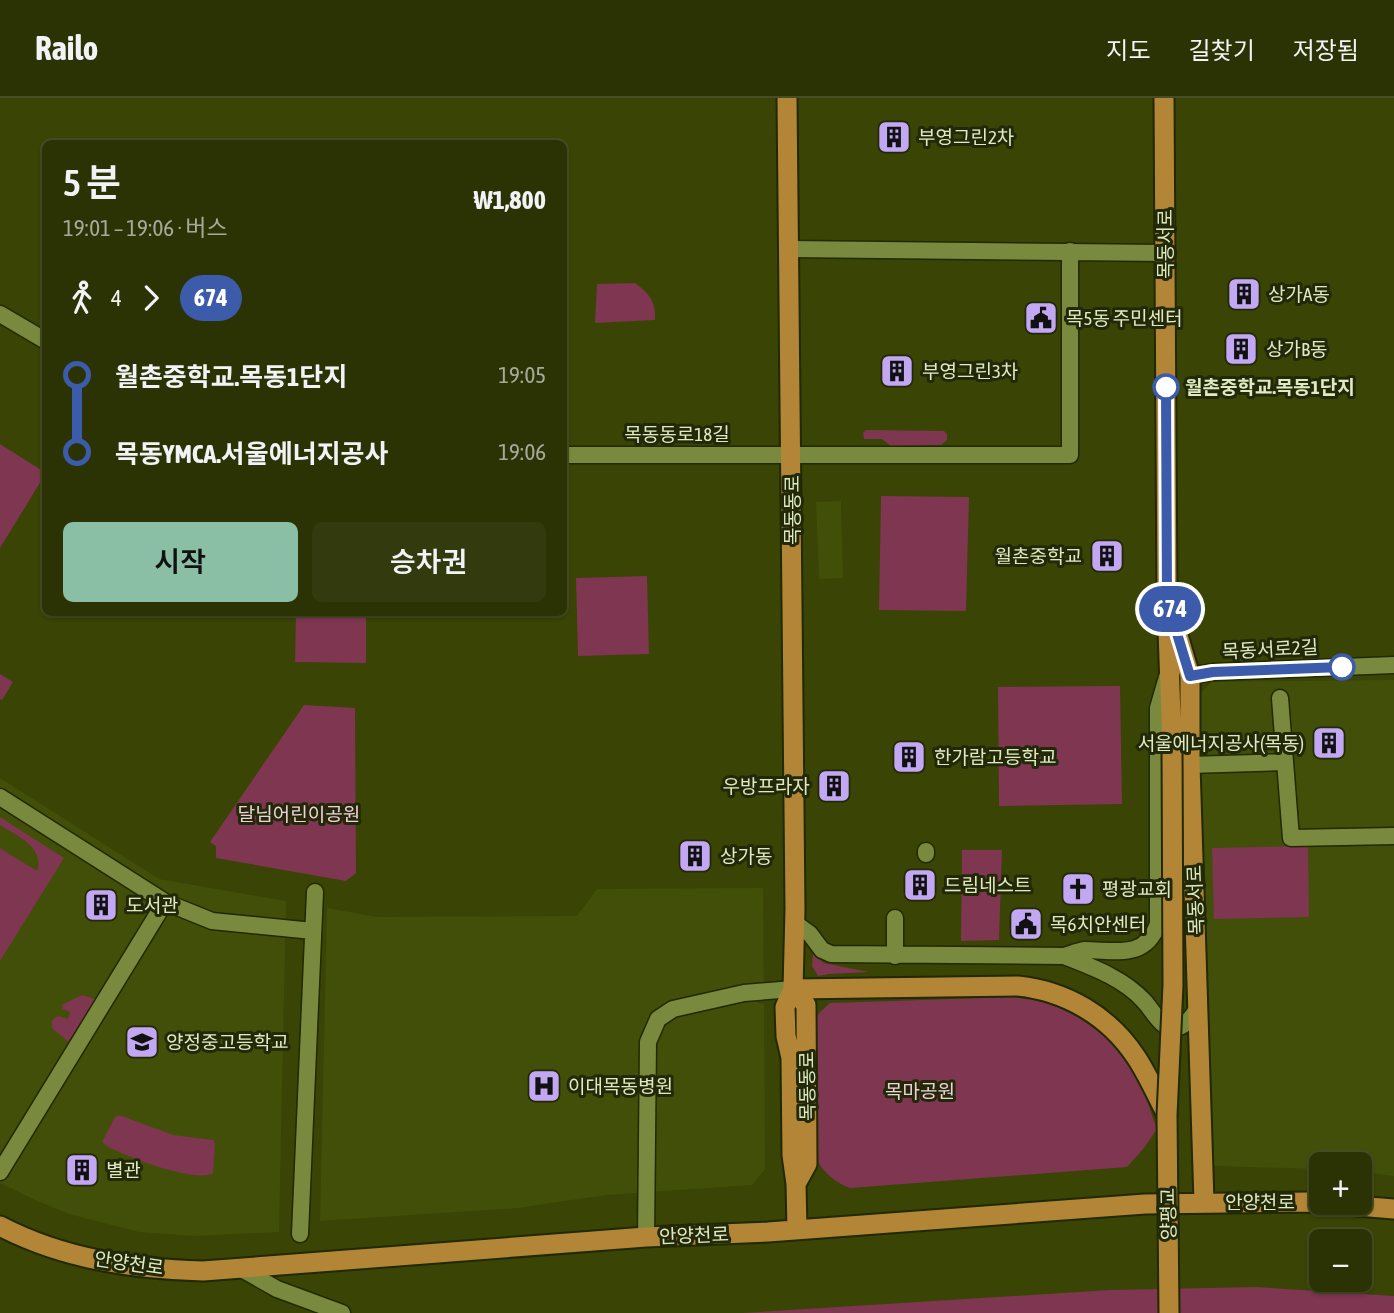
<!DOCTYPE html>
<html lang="ko">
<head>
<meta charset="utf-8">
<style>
	body { margin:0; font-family:"Asap Condensed","Noto Sans KR",sans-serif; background:#333b0e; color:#f1f3f6; height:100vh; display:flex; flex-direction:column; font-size:26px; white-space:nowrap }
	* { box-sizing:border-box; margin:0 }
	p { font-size:23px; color:#a6aa9a }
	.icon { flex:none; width:38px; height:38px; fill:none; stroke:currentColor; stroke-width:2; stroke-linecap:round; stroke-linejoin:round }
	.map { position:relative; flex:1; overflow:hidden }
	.details { position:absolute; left:42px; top:42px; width:525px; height:476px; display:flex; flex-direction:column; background:#2b3304; border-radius:10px; box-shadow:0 2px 5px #0004,0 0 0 2px #474e26 }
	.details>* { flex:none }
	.badge { padding:0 14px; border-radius:23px; font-size:24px; line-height:46px }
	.tools { position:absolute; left:1309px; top:1054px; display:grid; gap:14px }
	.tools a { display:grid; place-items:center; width:63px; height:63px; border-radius:10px; background:#2b3304; box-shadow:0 2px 5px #0004,0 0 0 2px #474e26; font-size:35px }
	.map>.badge { position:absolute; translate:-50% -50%; box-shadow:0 0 0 4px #fff }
	.legs { display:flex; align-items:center; gap:10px; height:77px; padding:0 21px; font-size:23px }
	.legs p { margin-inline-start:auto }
	.headline { display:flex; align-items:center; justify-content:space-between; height:119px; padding:0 21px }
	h1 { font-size:38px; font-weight:600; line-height:52px }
	.primary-button { display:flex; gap:14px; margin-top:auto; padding:14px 21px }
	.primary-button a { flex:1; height:80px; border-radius:10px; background:#8abfa5; color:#111; font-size:28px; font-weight:600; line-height:80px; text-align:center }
	.primary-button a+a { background:#333b0e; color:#f1f3f6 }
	ul { padding:0 21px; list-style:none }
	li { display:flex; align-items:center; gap:24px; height:77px; font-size:26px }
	li i { display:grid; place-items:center; width:10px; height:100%; margin:0 9px; background:currentColor }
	li i::after { content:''; width:18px; height:18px; margin:-9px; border:5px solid; border-radius:50%; background:#2b3304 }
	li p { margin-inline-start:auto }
	li:first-child i { background:linear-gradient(#0000 50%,currentColor 0) }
	li:last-child i { background:linear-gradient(currentColor 50%,#0000 0) }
	header { display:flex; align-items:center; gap:42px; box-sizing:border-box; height:98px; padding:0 35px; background:#2b3304; border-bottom:2px solid #474e26 }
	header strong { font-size:33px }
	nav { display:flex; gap:38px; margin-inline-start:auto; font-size:24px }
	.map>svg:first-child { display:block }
</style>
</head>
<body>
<header>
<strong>Railo</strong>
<nav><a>지도</a><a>길찾기</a><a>저장됨</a></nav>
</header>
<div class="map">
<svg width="1394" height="1215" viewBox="0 0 1394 1215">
	<rect width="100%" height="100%" fill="#394405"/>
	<path fill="#424f08" d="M 841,403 L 843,480 L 819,481 L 816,404 Z
		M 1394,582 L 1394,1078 L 1360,1074 L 1360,1066 L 1321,1066 L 1321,1071 L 1214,1068 L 1198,1053 L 1196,600 L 1211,584 Z
		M 0,680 L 159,781 L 286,803 L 279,1134 L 194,1138 L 139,1134 L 69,1116 L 35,1102 L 0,1085 Z
		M 763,790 L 764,901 L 758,901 L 758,905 L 764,906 L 765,1071 L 752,1087 L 606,1097 L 518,1110 L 320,1123 L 327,810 L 377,819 L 577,818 L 597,791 Z"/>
	<path fill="#7f3650" d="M 635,185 C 650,196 656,204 655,222 L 595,225 L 597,186 Z
		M 866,332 L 944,333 L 947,336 L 947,342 L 941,347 L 891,348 L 882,341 L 864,341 L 863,335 Z
		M 0,346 L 46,375 L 0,450 Z
		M 881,398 L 969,399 L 966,513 L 879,512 Z
		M 647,478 L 649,556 L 578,558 L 576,480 Z
		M 296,515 L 366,515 L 366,565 L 295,564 Z
		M 0,576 L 13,584 L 2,602 L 0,601 Z
		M 1120,588 L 1122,706 L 999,708 L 998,589 Z
		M 304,607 L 355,610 L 356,775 L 346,783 L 216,760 L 216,748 L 210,744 Z
		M 0,719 L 64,760 L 0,863 L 0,750 L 37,773 C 45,749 17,738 0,727 Z
		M 1308,748 L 1309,819 L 1214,821 L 1212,750 Z
		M 962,752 L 1002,752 L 999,842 L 961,843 Z
		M 813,856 L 824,865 L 869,874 L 829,876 L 818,878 L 812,868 Z
		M 82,897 L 98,902 L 71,946 L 52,930 L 52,922 L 58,918 L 68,921 L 70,914 L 63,911 L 62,907 Z
		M 1013,899 C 1024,901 1036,902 1046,905 C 1085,918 1127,949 1143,989 C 1148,1003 1151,1017 1157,1031 L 1144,1050 L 1127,1069 L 850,1090 C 830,1082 822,1072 812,1054 L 811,927 L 819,915 L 830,905 Z
		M 119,1017 L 173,1037 L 213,1042 L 215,1046 L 213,1075 C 197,1086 124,1058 107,1048 L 103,1045 L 103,1042 L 115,1019 Z
		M 1256,1189 L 1394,1198 L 1394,1215 L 742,1215 L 1110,1192 Z"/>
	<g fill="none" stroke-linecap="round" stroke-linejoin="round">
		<defs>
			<path id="minor" d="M 789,151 L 1165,155
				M 0,216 L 46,243
				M 564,357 L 1070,357 L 1070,153
				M 1190,578 L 1213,574 L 1394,567
				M 1280,600 L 1291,740 L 1394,738
				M 1190,667 L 1285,664
				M 0,699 L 165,804 L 212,823 L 313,833
				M 926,756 L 926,753
				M 795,825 L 810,836 L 822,852 L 831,856 L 1064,858 C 1071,856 1078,853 1085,852 C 1115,852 1145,862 1158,826 L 1158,610 L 1167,579
				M 895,858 L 895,820
				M 1064,858 C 1092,869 1123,880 1144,903 C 1152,911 1162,933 1176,930 C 1187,928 1194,916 1199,908
				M 0,1074 L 165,804
				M 300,1136 L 315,794
				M 646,1139 L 648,944 L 658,921 L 673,911 L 744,895 L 793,891
				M 240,1170 L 277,1191 L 342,1215"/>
			<path id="major" d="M 787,0 L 795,811 L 793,891 L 785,909 L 786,938 L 791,960 L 792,1057 L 796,1086 L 797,1131
				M 1164,0 L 1167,503 L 1172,649
				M 1175,527 L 1190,578 L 1190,667 L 1204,1104
				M 793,891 L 1018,888 C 1066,893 1109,918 1136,959 C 1148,977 1157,998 1167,1017
				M 793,891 L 806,907 L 807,1066 L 796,1086
				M 0,1128 C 63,1161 133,1171 203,1173 L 646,1139 L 768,1134 L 1145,1106 L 1309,1104 L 1394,1111"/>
		</defs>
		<use href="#minor" stroke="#212900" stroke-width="19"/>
		<use href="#major" stroke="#212900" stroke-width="23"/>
		<use href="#minor" stroke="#79893d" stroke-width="16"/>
		<use href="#major" stroke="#b38637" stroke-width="19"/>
		<defs>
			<path id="major-bridge" d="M 1169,1215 L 1167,1017 L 1173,887 L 1172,649"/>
		</defs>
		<use href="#major-bridge" stroke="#212900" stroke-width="23" stroke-linecap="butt"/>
		<use href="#major-bridge" stroke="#b38637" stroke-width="19"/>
	</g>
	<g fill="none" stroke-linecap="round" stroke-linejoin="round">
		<defs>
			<path id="line-1" d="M 1166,289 L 1167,503 L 1190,578 L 1213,574 L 1342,569"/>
		</defs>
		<use href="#line-1" stroke="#fff" stroke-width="16"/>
		<use href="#line-1" stroke="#3d5bab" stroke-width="10"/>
	</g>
	<defs>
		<symbol id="building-square" viewBox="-11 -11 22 22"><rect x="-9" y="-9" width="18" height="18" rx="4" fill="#c2a8f3" stroke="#222808"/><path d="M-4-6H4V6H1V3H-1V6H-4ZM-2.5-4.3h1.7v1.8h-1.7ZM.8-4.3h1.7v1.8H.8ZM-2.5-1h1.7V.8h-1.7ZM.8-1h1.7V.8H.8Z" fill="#111"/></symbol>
		<symbol id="civic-square" viewBox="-11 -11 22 22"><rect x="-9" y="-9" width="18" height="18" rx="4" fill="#c2a8f3" stroke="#222808"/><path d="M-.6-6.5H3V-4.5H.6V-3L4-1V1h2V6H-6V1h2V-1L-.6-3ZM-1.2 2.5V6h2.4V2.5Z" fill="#111"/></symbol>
		<symbol id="church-square" viewBox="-11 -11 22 22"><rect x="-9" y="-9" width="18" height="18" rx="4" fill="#c2a8f3" stroke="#222808"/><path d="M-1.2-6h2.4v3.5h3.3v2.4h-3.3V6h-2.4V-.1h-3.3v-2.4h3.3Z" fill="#111"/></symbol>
		<symbol id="school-square" viewBox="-11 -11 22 22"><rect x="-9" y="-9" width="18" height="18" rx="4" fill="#c2a8f3" stroke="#222808"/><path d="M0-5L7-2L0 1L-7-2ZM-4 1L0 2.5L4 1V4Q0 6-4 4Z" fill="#111"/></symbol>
		<symbol id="hospital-square" viewBox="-11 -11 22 22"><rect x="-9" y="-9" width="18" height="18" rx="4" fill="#c2a8f3" stroke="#222808"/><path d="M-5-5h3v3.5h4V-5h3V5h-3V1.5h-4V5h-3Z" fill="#111"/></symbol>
	</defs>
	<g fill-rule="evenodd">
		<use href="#building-square" x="875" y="20" width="38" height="38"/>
		<use href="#building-square" x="1225" y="177" width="38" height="38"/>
		<use href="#civic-square" x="1022" y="201" width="38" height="38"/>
		<use href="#building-square" x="1222" y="232" width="38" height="38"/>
		<use href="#building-square" x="878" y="254" width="38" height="38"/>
		<use href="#building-square" x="1088" y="439" width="38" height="38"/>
		<use href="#building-square" x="1310" y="626" width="38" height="38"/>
		<use href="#building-square" x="890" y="640" width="38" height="38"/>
		<use href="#building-square" x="815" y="669" width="38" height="38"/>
		<use href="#building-square" x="676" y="739" width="38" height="38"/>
		<use href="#building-square" x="901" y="768" width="38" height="38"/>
		<use href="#church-square" x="1059" y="772" width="38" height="38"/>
		<use href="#building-square" x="82" y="788" width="38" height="38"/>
		<use href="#civic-square" x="1007" y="807" width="38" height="38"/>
		<use href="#school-square" x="123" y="925" width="38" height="38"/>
		<use href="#hospital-square" x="525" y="969" width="38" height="38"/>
		<use href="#building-square" x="63" y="1053" width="38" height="38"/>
	</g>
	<g fill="#fff" stroke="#3d5bab" stroke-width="3.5">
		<circle cx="1166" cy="289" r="12"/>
		<circle cx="1342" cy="569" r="12"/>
	</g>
	<g text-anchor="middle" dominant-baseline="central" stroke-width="6" stroke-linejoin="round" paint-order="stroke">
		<g font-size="19" fill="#dfeac3" stroke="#222808" text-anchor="start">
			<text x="918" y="39">부영그린2차</text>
			<text x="1268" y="196">상가A동</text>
			<text x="1066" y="220">목5동 주민센터</text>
			<text x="1266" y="251">상가B동</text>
			<text x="922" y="273">부영그린3차</text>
			<text x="1082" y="458" text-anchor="end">월촌중학교</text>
			<text x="1304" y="645" text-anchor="end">서울에너지공사(목동)</text>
			<text x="934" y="659">한가람고등학교</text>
			<text x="810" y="688" text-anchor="end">우방프라자</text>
			<text x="720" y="758">상가동</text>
			<text x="944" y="787">드림네스트</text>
			<text x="1102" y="791">평광교회</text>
			<text x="126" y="807">도서관</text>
			<text x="1050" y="826">목6치안센터</text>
			<text x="166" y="944">양정중고등학교</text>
			<text x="568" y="988">이대목동병원</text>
			<text x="106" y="1072">별관</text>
		</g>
		<g font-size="19" fill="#dfeac3" stroke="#222808">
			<text transform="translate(1165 146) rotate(-90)">목동서로</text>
			<text x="677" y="336">목동동로18길</text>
			<text transform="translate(792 412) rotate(-90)">목동동로</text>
			<text transform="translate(1270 551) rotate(-3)">목동서로2길</text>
			<text transform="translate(1195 802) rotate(-92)">목동서로</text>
			<text transform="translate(807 988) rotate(-91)">목동동로</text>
			<text x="1260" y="1104">안양천로</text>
			<text transform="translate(1168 1116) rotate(-91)">양평교</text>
			<text transform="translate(694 1137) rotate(-2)">안양천로</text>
			<text transform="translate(129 1165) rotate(8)">안양천로</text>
		</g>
		<g font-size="19" font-weight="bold" fill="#dfeac3" stroke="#222808" text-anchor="start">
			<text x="1185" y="289">월촌중학교.목동1단지</text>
		</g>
		<g font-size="19" fill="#eed1d9" stroke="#222808">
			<text x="299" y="716">달님어린이공원</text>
			<text x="920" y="993">목마공원</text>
		</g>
	</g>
</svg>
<div class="tools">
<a>+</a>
<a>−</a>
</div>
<b class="badge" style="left:1170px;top:511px;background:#3d5bab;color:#fff">674</b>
<section class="details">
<div class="headline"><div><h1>5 분</h1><p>19:01 – 19:06 · 버스</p></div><b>₩1,800</b></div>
<div class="legs"><svg class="icon" aria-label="walk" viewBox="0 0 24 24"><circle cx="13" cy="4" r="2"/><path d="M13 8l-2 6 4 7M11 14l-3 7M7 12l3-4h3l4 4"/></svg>4<svg class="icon" aria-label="forward" viewBox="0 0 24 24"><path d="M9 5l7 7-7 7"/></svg><b class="badge" style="background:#3d5bab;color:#fff">674</b></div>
<ul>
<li><i style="color:#3d5bab"></i><b>월촌중학교.목동1단지</b><p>19:05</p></li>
<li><i style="color:#3d5bab"></i><b>목동YMCA.서울에너지공사</b><p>19:06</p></li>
</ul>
<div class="primary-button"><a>시작</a><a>승차권</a></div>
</section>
</div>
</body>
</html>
